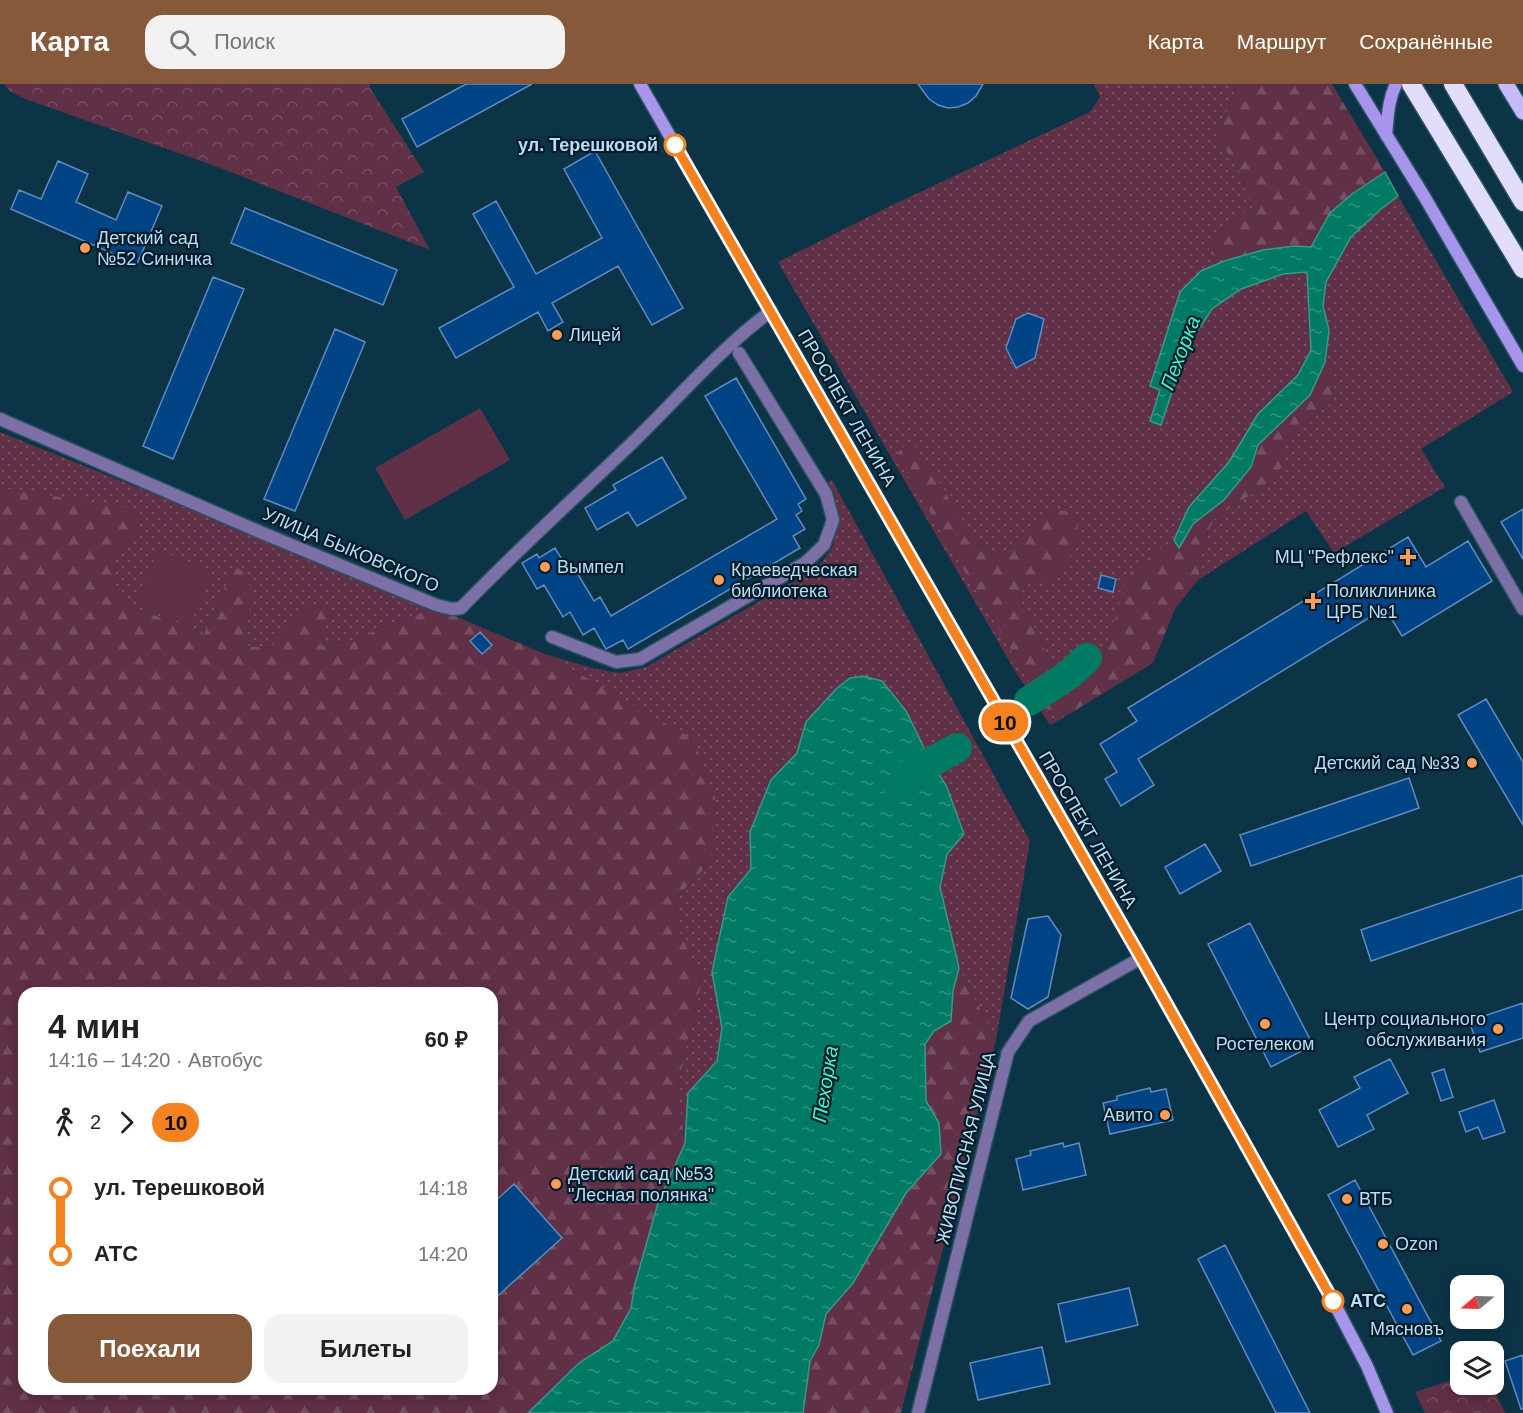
<!DOCTYPE html>
<html lang="ru">
<head>
<meta charset="utf-8">
<style>
	body { margin:0; font-family:Arial,sans-serif; background:#f2f2f2; color:#222; height:100vh; display:flex; flex-direction:column; font-size:22px; white-space:nowrap }
	* { box-sizing:border-box; margin:0 }
	p { font-size:20px; color:#767676 }
	.icon { flex:none; width:33px; height:33px; fill:none; stroke:currentColor; stroke-width:2; stroke-linecap:round; stroke-linejoin:round }
	.map { position:relative; flex:1; overflow:hidden }
	.side { position:absolute; left:18px; top:903px; width:480px; height:408px; display:flex; flex-direction:column; background:#fff; border-radius:18px; box-shadow:0 3px 15px #0003 }
	.side>* { flex:none }
	.badge { padding:0 12px; border-radius:20px; font-size:21px; line-height:39px }
	.needle { width:39px; rotate:251deg }
	.tools { position:absolute; left:1450px; top:1191px; display:grid; gap:12px }
	.tools a { display:grid; place-items:center; width:54px; height:54px; border-radius:12px; background:#fff; box-shadow:0 3px 15px #0003; font-size:30px }
	.map>.badge { position:absolute; translate:-50% -50%; box-shadow:0 0 0 3px #fff }
	.legs { display:flex; align-items:center; gap:9px; height:66px; padding:0 30px; font-size:20px }
	.legs p { margin-inline-start:auto }
	.overview { display:flex; align-items:center; justify-content:space-between; height:102px; padding:0 30px }
	h1 { font-size:33px; font-weight:800; line-height:45px }
	.cta { display:flex; gap:12px; margin-top:auto; padding:12px 30px }
	.cta a { flex:1; height:69px; border-radius:18px; background:#85593a; color:#fff; font-size:24px; font-weight:800; line-height:69px; text-align:center }
	.cta a+a { background:#f2f2f2; color:#222 }
	ul { padding:0 30px; list-style:none }
	li { display:flex; align-items:center; gap:21px; height:66px; font-size:22px }
	li i { display:grid; place-items:center; width:9px; height:100%; margin:0 8px; background:currentColor }
	li i::after { content:''; width:15px; height:15px; margin:-8px; border:4px solid; border-radius:50%; background:#fff }
	li p { margin-inline-start:auto }
	li:first-child i { background:linear-gradient(#0000 50%,currentColor 0) }
	li:last-child i { background:linear-gradient(currentColor 50%,#0000 0) }
	header { display:flex; align-items:center; gap:36px; box-sizing:border-box; height:84px; padding:0 30px; background:#85593a; color:#fff }
	header strong { font-size:28px }
	nav { display:flex; gap:33px; margin-inline-start:auto; font-size:21px }
	.search { width:420px; height:54px; background:#f2f2f2; display:flex; align-items:center; gap:15px; box-sizing:border-box; padding:0 21px; border-radius:18px; color:#767676; font-size:22px }
	.map>svg:first-child { display:block }
</style>
</head>
<body>
<header>
<strong>Карта</strong>
<div class="search"><svg class="icon" aria-label="search" viewBox="0 0 24 24"><circle cx="10" cy="10" r="6"/><path d="M15 15l6 6"/></svg>Поиск</div>
<nav><a>Карта</a><a>Маршрут</a><a>Сохранённые</a></nav>
</header>
<div class="map">
<svg width="1523" height="1329" viewBox="0 0 1523 1329">
	<defs>
		<pattern id="grass-dots" width="8" height="8" patternUnits="userSpaceOnUse" patternTransform="scale(1.5)"><rect width="8" height="8" fill="#603046"/><path d="M2 2h.1M6 6h.1" fill="none" stroke="#754e61" stroke-width="1.8" stroke-linecap="round"/></pattern>
		<pattern id="forest-firs" width="22" height="20" patternUnits="userSpaceOnUse" patternTransform="scale(1.5)"><rect width="22" height="20" fill="#603046"/><path d="M5 1l3.5 6h-7zM16 11l3.5 6h-7z" fill="#754e61"/></pattern>
		<pattern id="park-crowns" width="20" height="18" patternUnits="userSpaceOnUse" patternTransform="scale(1.5)"><rect width="20" height="18" fill="#603046"/><path d="M2 6a3 3 0 1 1 6 0M12 15a3 3 0 1 1 6 0" fill="none" stroke="#754e61"/></pattern>
		<pattern id="water-ripples" width="26" height="14" patternUnits="userSpaceOnUse" patternTransform="scale(1.5)"><rect width="26" height="14" fill="#007a63"/><path d="M2 4q2-2 4 0t4 0M15 11q2-2 4 0t4 0" fill="none" stroke="#2f9381"/></pattern>
	</defs>
	<rect width="100%" height="100%" fill="#0c3447"/>
	<path fill="url(#grass-dots)" d="M 1094,0 L 1238,0 L 1217,52 L 1240,88 L 1252,124 L 1211,154 L 1209,169 L 1224,177 L 1201,187 L 1150,302 L 1160,305 L 1150,337 L 1161,340 L 1187,263 L 1212,225 L 1241,205 L 1283,190 L 1307,188 L 1311,266 L 1298,291 L 1258,330 L 1229,378 L 1189,423 L 1174,456 L 1134,484 L 1103,575 L 1086,592 L 1070,598 L 1052,580 L 1018,511 L 1027,500 L 1023,449 L 1003,469 L 990,473 L 976,457 L 905,386 L 1047,627 L 1061,635 L 1050,641 L 1015,587 L 778,178 L 884,125 L 1090,28 L 1100,13 Z
		M 1398,112 L 1513,308 L 1421,365 L 1445,403 L 1334,469 L 1306,427 L 1198,496 L 1205,452 L 1216,433 L 1271,398 L 1279,360 L 1308,335 L 1331,319 L 1335,293 L 1325,278 L 1329,246 L 1323,222 L 1326,198 L 1351,153 L 1381,125 Z
		M 0,348 L 436,524 L 389,540 L 353,557 L 318,562 L 307,522 L 271,564 L 246,562 L 250,513 L 228,496 L 204,550 L 135,524 L 115,500 L 114,476 L 139,450 L 133,425 L 0,404 Z
		M 832,396 L 1030,757 L 996,956 L 959,884 L 940,803 L 947,770 L 964,750 L 946,701 L 931,678 L 906,627 L 806,638 L 797,669 L 771,696 L 750,747 L 751,785 L 728,813 L 712,888 L 722,944 L 717,977 L 688,1009 L 685,1059 L 677,1006 L 702,896 L 679,847 L 675,815 L 711,778 L 692,655 L 545,570 L 596,585 L 620,589 L 646,583 L 808,489 L 822,478 L 833,462 L 838,435 L 824,400 Z"/>
	<path fill="url(#forest-firs)" fill-rule="evenodd" d="M 1238,0 L 1332,0 L 1385,88 L 1352,110 L 1330,129 L 1311,163 C 1281,161 1253,169 1224,177 L 1209,169 L 1211,154 L 1252,124 L 1240,88 L 1217,52 Z
		M 1325,278 L 1335,293 L 1331,319 L 1308,335 L 1279,360 L 1285,378 L 1271,398 L 1216,433 L 1205,452 L 1198,496 L 1175,525 L 1153,579 L 1061,635 L 1047,627 L 905,386 L 898,368 L 905,361 L 916,363 L 976,457 L 990,473 L 1003,469 L 1023,449 L 1055,426 L 1073,428 L 1081,459 L 1050,497 L 1027,500 L 1018,511 L 1052,580 L 1070,598 L 1086,592 L 1103,575 L 1113,544 L 1125,497 L 1134,484 L 1174,456 L 1178,463 L 1186,454 L 1193,440 L 1224,416 L 1251,383 L 1258,361 L 1310,311 Z
		M 0,404 L 133,424 L 139,450 L 114,476 L 115,500 L 135,524 L 204,550 L 228,496 L 237,484 L 248,489 L 250,513 L 246,562 L 271,564 L 306,522 L 325,520 L 331,530 L 319,562 L 353,557 L 389,540 L 436,524 L 545,570 L 693,655 L 715,713 L 711,778 L 675,815 L 679,847 L 702,896 L 677,1006 L 685,1059 L 658,1119 L 635,1200 L 631,1224 L 613,1257 L 579,1279 L 528,1329 L 0,1329 ZM 24,909 L 492,909 L 492,1305 L 24,1305 Z
		M 959,884 L 996,956 L 901,1329 L 803,1329 L 810,1277 L 819,1261 L 826,1230 L 853,1199 L 906,1109 L 941,1070 L 939,1039 L 926,1017 L 925,960 L 934,947 L 951,937 L 953,907 Z"/>
	<path fill="url(#park-crowns)" d="M 4,0 L 370,0 L 370,4 L 424,88 L 396,103 L 430,166 L 215,82 L 25,15 L 10,7 Z
		M 1461,1293 L 1461,1300 L 1492,1301 L 1505,1329 L 1425,1329 L 1415,1308 Z"/>
	<path fill="#603046" d="M 480,324 L 510,376 L 405,436 L 375,384 Z
		M 158,466 L 212,487 L 190,542 L 136,521 Z"/>
	<path fill="url(#water-ripples)" stroke="#38988e" stroke-width="1.5" d="M 1385,88 L 1398,112 L 1381,125 L 1351,153 L 1326,198 L 1323,222 L 1329,246 L 1325,278 L 1310,311 L 1258,361 L 1251,383 L 1224,416 L 1193,440 L 1179,464 L 1174,456 L 1189,423 L 1229,378 L 1258,330 L 1298,291 L 1311,266 L 1307,188 L 1283,190 L 1241,205 L 1212,225 L 1187,263 L 1161,341 L 1150,337 L 1160,306 L 1150,302 L 1180,208 L 1201,187 L 1224,177 L 1263,166 L 1294,162 L 1311,163 L 1330,129 L 1352,110 Z
		M 863,592 L 882,597 L 906,627 L 931,678 L 946,701 L 964,750 L 947,770 L 940,803 L 959,884 L 953,907 L 951,937 L 934,947 L 925,960 L 926,1017 L 939,1039 L 941,1070 L 906,1109 L 853,1199 L 826,1230 L 819,1261 L 810,1277 L 803,1329 L 528,1329 L 579,1279 L 613,1257 L 631,1224 L 635,1200 L 658,1119 L 685,1059 L 688,1009 L 717,977 L 722,944 L 712,888 L 728,813 L 751,785 L 750,748 L 771,696 L 797,669 L 806,638 L 836,605 L 850,594 Z"/>
	<g fill="none" stroke-linecap="round" stroke-linejoin="round">
		<path stroke="#007a63" stroke-width="30" d="M 1029,617 L 1071,589 L 1087,574
			M 899,703 L 909,690 L 957,664"/>
	</g>
	<path fill="#004485" stroke="#608bbf" stroke-width="1.5" d="M 466,0 L 532,0 L 417,63 L 402,35 Z
		M 918,0 L 983,0 L 976,12 L 968,19 L 958,23 L 948,24 L 938,21 L 929,15 Z
		M 595,67 L 683,224 L 652,241 L 618,182 L 552,219 L 563,238 L 548,247 L 538,228 L 456,274 L 439,244 L 514,203 L 473,130 L 496,117 L 536,190 L 602,154 L 564,85 Z
		M 58,77 L 88,90 L 76,118 L 116,136 L 128,108 L 162,122 L 137,180 L 11,125 L 19,106 L 41,115 Z
		M 245,124 L 397,186 L 383,221 L 231,159 Z
		M 213,193 L 244,205 L 173,375 L 143,362 Z
		M 1028,229 L 1044,235 L 1035,274 L 1016,284 L 1006,264 L 1016,235 Z
		M 335,245 L 365,258 L 295,427 L 264,415 Z
		M 736,294 L 806,415 L 798,420 L 802,427 L 796,431 L 805,445 L 793,452 L 800,464 L 628,565 L 623,556 L 606,565 L 594,544 L 583,551 L 570,528 L 563,533 L 544,501 L 537,505 L 522,479 L 537,470 L 539,474 L 555,464 L 571,490 L 576,487 L 594,517 L 600,513 L 611,532 L 777,435 L 705,312 Z
		M 662,373 L 686,414 L 637,442 L 628,428 L 597,446 L 585,424 L 616,406 L 613,401 Z
		M 1523,425 L 1523,475 L 1501,438 Z
		M 1408,453 L 1426,483 L 1468,457 L 1492,497 L 1402,552 L 1385,524 L 1138,675 L 1154,701 L 1121,722 L 1105,695 L 1117,688 L 1100,660 L 1137,637 L 1128,624 Z
		M 1101,491 L 1116,495 L 1113,508 L 1098,504 Z
		M 480,548 L 492,561 L 482,570 L 470,557 Z
		M 1486,615 L 1523,678 L 1523,741 L 1458,631 Z
		M 1409,694 L 1419,724 L 1251,782 L 1240,751 Z
		M 1205,760 L 1221,787 L 1180,810 L 1165,783 Z
		M 1523,791 L 1523,825 L 1371,877 L 1361,846 Z
		M 1048,832 L 1061,851 L 1048,913 L 1028,925 L 1011,914 L 1028,835 Z
		M 1250,839 L 1313,961 L 1271,983 L 1208,860 Z
		M 1523,919 L 1523,954 L 1480,968 L 1469,937 Z
		M 1390,975 L 1408,1009 L 1367,1031 L 1374,1045 L 1338,1063 L 1319,1026 L 1360,1004 L 1354,993 Z
		M 1444,985 L 1453,1013 L 1441,1017 L 1432,989 Z
		M 1150,1004 L 1151,1008 L 1166,1005 L 1173,1036 L 1110,1050 L 1103,1019 L 1117,1016 L 1117,1012 Z
		M 1494,1016 L 1505,1048 L 1483,1055 L 1478,1043 L 1466,1048 L 1459,1028 Z
		M 1063,1059 L 1064,1063 L 1079,1059 L 1086,1091 L 1023,1106 L 1016,1075 L 1031,1071 L 1030,1067 Z
		M 1355,1096 L 1441,1257 L 1413,1271 L 1328,1111 Z
		M 514,1100 L 562,1154 L 492,1217 L 492,1120 Z
		M 1225,1161 L 1310,1329 L 1276,1329 L 1198,1175 Z
		M 1129,1204 L 1138,1241 L 1066,1258 L 1058,1220 Z
		M 1042,1263 L 1050,1300 L 978,1316 L 970,1279 Z
		M 1523,1271 L 1523,1325 L 1521,1325 L 1505,1277 Z"/>
	<g fill="none" stroke-linecap="round" stroke-linejoin="round">
		<defs>
			<path id="street" d="M 0,335 L 260,448 L 436,521 L 452,525 L 461,524 C 517,466 577,412 635,356 C 680,312 721,264 771,227
				M 1461,418 L 1523,525
				M 552,553 L 616,578 L 640,575 L 805,479 L 824,461 L 833,436 L 826,410 L 739,269
				M 918,1329 L 1008,968 L 1029,937 L 1141,874"/>
			<path id="secondary" d="M 640,0 L 1141,874 L 1333,1217 L 1367,1282 L 1387,1329
				M 1355,0 L 1424,112 L 1523,282
				M 1386,51 C 1388,33 1388,16 1396,0"/>
			<path id="primary" d="M 1506,0 L 1523,28"/>
			<path id="highway" d="M 1411,0 L 1523,185
				M 1453,0 L 1523,118"/>
		</defs>
		<use href="#street" stroke="#2b5266" stroke-width="15"/>
		<use href="#secondary" stroke="#2b5266" stroke-width="15"/>
		<use href="#primary" stroke="#2b5266" stroke-width="18"/>
		<use href="#highway" stroke="#2b5266" stroke-width="21"/>
		<use href="#street" stroke="#7c70a7" stroke-width="12"/>
		<use href="#secondary" stroke="#a794eb" stroke-width="12"/>
		<use href="#primary" stroke="#c6b9fc" stroke-width="15"/>
		<use href="#highway" stroke="#e2ddf8" stroke-width="18"/>
	</g>
	<g fill="none" stroke-linecap="round" stroke-linejoin="round">
		<defs>
			<path id="line-1" d="M 675,61 L 1141,874 L 1333,1217"/>
		</defs>
		<use href="#line-1" stroke="#fff" stroke-width="14"/>
		<use href="#line-1" stroke="#f58220" stroke-width="9"/>
	</g>
	<g fill="#fff" stroke="#f58220" stroke-width="3">
		<circle cx="675" cy="61" r="10"/>
		<circle cx="1333" cy="1217" r="10"/>
	</g>
	<g fill="#fe9c58" stroke="#001b29" stroke-width="2">
		<circle cx="85" cy="164" r="6"/>
		<circle cx="557" cy="251" r="6"/>
		<path d="M1405 464h6v6h6v6h-6v6h-6v-6h-6v-6h6z"/>
		<circle cx="545" cy="483" r="6"/>
		<circle cx="719" cy="496" r="6"/>
		<path d="M1310 508h6v6h6v6h-6v6h-6v-6h-6v-6h6z"/>
		<circle cx="1472" cy="679" r="6"/>
		<circle cx="1265" cy="940" r="6"/>
		<circle cx="1498" cy="945" r="6"/>
		<circle cx="1165" cy="1031" r="6"/>
		<circle cx="556" cy="1100" r="6"/>
		<circle cx="1347" cy="1115" r="6"/>
		<circle cx="1383" cy="1160" r="6"/>
		<circle cx="1407" cy="1225" r="6"/>
	</g>
	<g text-anchor="middle" dominant-baseline="central" stroke-width="4.5" stroke-linejoin="round" paint-order="stroke">
		<g font-size="18" font-weight="bold" fill="#baddf1" stroke="#001b29" text-anchor="end">
			<text x="658" y="61">ул. Терешковой</text>
			<text x="1350" y="1217" text-anchor="start">АТС</text>
		</g>
		<g font-size="18" fill="#baddf1" stroke="#001b29" text-anchor="start">
			<text x="97" y="154">Детский сад<tspan x="97" dy="21">№52 Синичка</tspan></text>
			<text x="569" y="251">Лицей</text>
			<text x="1394" y="473" text-anchor="end">МЦ "Рефлекс"</text>
			<text x="557" y="483">Вымпел</text>
			<text x="731" y="486">Краеведческая<tspan x="731" dy="21">библиотека</tspan></text>
			<text x="1326" y="507">Поликлиника<tspan x="1326" dy="21">ЦРБ №1</tspan></text>
			<text x="1460" y="679" text-anchor="end">Детский сад №33</text>
			<text x="1486" y="935" text-anchor="end">Центр социального<tspan x="1486" dy="21">обслуживания</tspan></text>
			<text x="1265" y="960" text-anchor="middle">Ростелеком</text>
			<text x="1153" y="1031" text-anchor="end">Авито</text>
			<text x="568" y="1090">Детский сад №53<tspan x="568" dy="21">"Лесная полянка"</tspan></text>
			<text x="1359" y="1115">ВТБ</text>
			<text x="1395" y="1160">Ozon</text>
			<text x="1407" y="1245" text-anchor="middle">Мясновъ</text>
		</g>
		<g font-size="18" fill="#baddf1" stroke="#001b29">
			<text transform="translate(847 324) rotate(60)">ПРОСПЕКТ ЛЕНИНА</text>
			<text transform="translate(351 466) rotate(23)">УЛИЦА БЫКОВСКОГО</text>
			<text transform="translate(1088 746) rotate(60)">ПРОСПЕКТ ЛЕНИНА</text>
			<text transform="translate(966 1064) rotate(-76)">ЖИВОПИСНАЯ УЛИЦА</text>
		</g>
		<g font-size="20" font-style="italic" fill="#40f6cd" stroke="#001b29">
			<text transform="translate(1180 269) rotate(-69)">Пехорка</text>
			<text transform="translate(825 1000) rotate(-81)">Пехорка</text>
		</g>
	</g>
</svg>
<div class="tools">
<a><svg class="needle" viewBox="-14 -14 28 28"><path d="M0-13l5 13h-10z" fill="#e53935"/><path d="M0 13l5-13h-10z" fill="#767676"/></svg></a>
<a><svg class="icon" aria-label="layers" viewBox="0 0 24 24"><path d="M12 4l9 5-9 5-9-5zM3 14l9 5 9-5"/></svg></a>
</div>
<b class="badge" style="left:1005px;top:638px;background:#f58220;color:#111">10</b>
<section class="side">
<div class="overview"><div><h1>4 мин</h1><p>14:16 – 14:20 · Автобус</p></div><b>60 ₽</b></div>
<div class="legs"><svg class="icon" aria-label="walk" viewBox="0 0 24 24"><circle cx="13" cy="4" r="2"/><path d="M13 8l-2 6 4 7M11 14l-3 7M7 12l3-4h3l4 4"/></svg>2<svg class="icon" aria-label="forward" viewBox="0 0 24 24"><path d="M9 5l7 7-7 7"/></svg><b class="badge" style="background:#f58220;color:#111">10</b></div>
<ul>
<li><i style="color:#f58220"></i><b>ул. Терешковой</b><p>14:18</p></li>
<li><i style="color:#f58220"></i><b>АТС</b><p>14:20</p></li>
</ul>
<div class="cta"><a>Поехали</a><a>Билеты</a></div>
</section>
</div>
</body>
</html>
